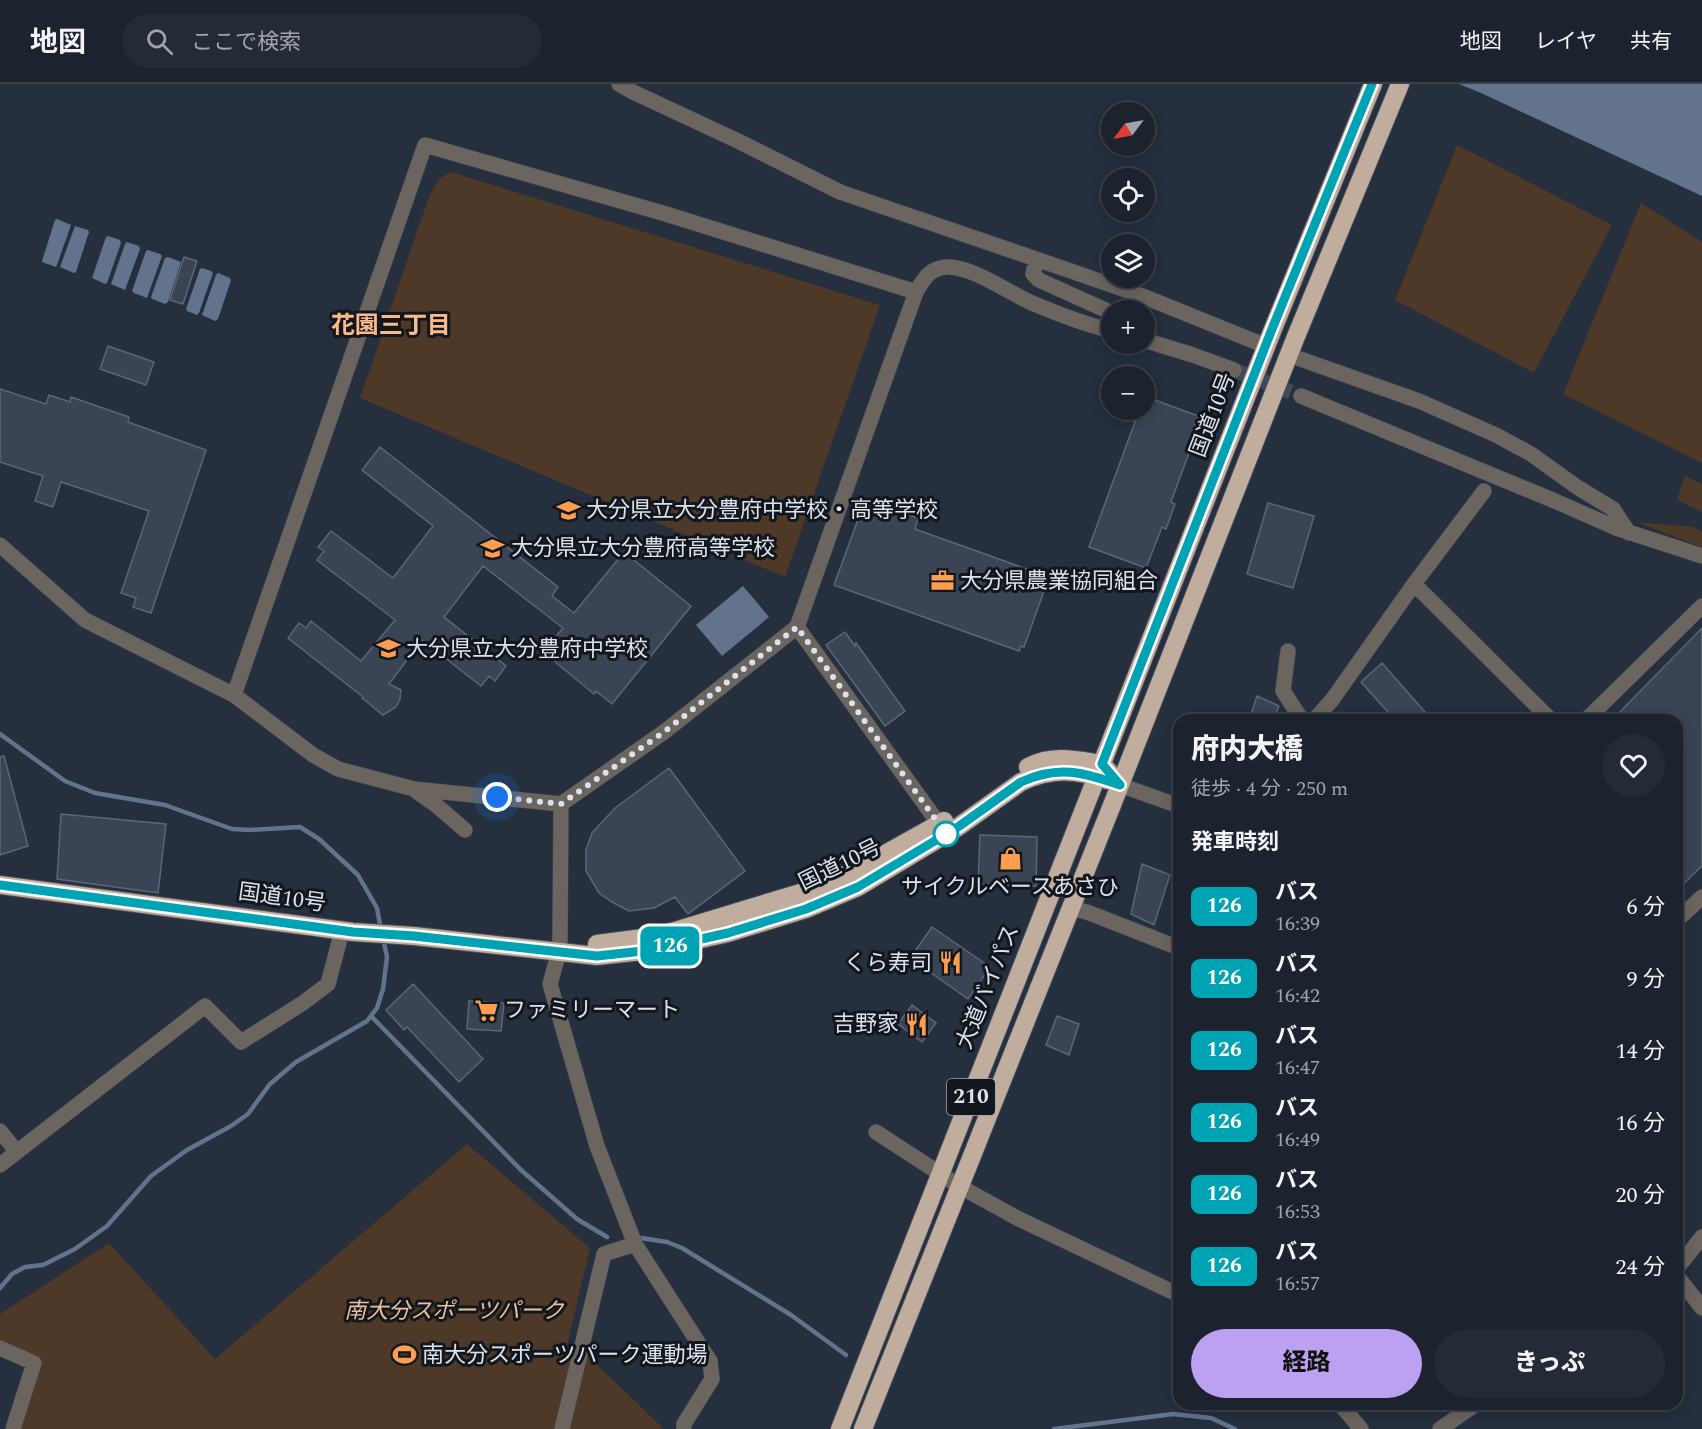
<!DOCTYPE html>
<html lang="ja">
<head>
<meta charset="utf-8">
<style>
	body { margin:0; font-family:Spectral,"Noto Sans JP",serif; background:#252b36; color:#f1f3f6; height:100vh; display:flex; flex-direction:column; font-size:22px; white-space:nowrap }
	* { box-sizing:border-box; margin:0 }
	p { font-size:20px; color:#a0a4aa }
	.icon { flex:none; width:33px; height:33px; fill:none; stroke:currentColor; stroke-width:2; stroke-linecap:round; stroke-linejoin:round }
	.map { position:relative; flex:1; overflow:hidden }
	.details { position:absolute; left:1173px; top:630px; width:510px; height:696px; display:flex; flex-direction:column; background:#1c232e; border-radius:18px; box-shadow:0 3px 15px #0003,0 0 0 2px #3a404a }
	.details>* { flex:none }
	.badge { padding:0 12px; border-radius:9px; font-size:21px; line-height:39px }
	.needle { width:39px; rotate:238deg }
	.buttons { position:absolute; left:1101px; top:18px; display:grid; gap:12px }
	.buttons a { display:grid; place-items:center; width:54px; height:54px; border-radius:50%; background:#1c232e; box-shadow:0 3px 15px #0003,0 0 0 2px #3a404a; font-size:30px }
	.you { position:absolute; width:30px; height:30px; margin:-15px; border:4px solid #fff; border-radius:50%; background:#1a73e8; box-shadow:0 0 0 9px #1a73e833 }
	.map>.badge { position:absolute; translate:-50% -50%; box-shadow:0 0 0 3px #fff }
	h2 { padding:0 18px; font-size:22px; line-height:54px }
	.round { display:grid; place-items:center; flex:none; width:63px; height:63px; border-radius:32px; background:#252b36 }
	.overview { display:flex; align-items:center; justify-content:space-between; height:102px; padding:0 18px }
	h1 { font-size:28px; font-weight:800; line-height:45px }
	.cta { display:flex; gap:12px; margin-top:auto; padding:12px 18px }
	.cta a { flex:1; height:69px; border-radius:36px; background:#bca0f2; color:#111; font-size:24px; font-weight:800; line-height:69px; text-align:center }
	.cta a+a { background:#252b36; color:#f1f3f6 }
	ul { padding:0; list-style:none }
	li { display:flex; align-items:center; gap:18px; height:72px; padding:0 18px }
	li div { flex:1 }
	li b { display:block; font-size:22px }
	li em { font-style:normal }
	li .badge { min-width:66px; font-weight:700; text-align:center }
	header { display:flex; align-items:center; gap:36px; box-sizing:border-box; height:84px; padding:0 30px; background:#1c232e; border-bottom:2px solid #3a404a }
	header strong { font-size:28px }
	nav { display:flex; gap:33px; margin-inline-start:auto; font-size:21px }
	.search { width:420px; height:54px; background:#252b36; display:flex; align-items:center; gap:15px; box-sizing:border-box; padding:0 21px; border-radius:33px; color:#a0a4aa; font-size:22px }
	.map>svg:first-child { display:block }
</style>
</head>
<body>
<header>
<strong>地図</strong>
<div class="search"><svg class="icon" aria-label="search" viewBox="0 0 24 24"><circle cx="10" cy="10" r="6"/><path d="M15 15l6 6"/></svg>ここで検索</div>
<nav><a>地図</a><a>レイヤ</a><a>共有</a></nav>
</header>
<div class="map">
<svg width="1702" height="1345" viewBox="0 0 1702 1345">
	<rect width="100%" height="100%" fill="#252f3e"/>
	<path fill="#4e3827" d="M 1457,61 L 1612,141 L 1534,289 L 1395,216 Z
		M 451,88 L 880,221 L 785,493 L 360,314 L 430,110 L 440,94 Z
		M 1641,119 L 1702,158 L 1702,379 L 1563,310 Z
		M 1685,392 L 1702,400 L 1702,428 L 1677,416 Z
		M 1636,438 L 1693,443 L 1702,448 L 1702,463 Z
		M 467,1060 L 590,1164 L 566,1266 L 588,1272 L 664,1345 L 17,1345 L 38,1278 L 0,1261 L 0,1230 L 109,1159 L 215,1275 Z"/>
	<path fill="#64738d" d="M 1459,0 L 1702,0 L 1702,112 L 1481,9 Z
		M 57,135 L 71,141 L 57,181 L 56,183 L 42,178 L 42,177 L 55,136 Z
		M 75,142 L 88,146 L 89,148 L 76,188 L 74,189 L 60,183 Z
		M 108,152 L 120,156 L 121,159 L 107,199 L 105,200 L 92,194 L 106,153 Z
		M 127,158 L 139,162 L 140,165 L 125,206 L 111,200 L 125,160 Z
		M 148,166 L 160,170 L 162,172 L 147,214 L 134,209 L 132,207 L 146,167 Z
		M 168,173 L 181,178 L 168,218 L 165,220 L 152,215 L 151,213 L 165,174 Z
		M 202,184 L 211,187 L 213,189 L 199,229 L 197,231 L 187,227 L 186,225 L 200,185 Z
		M 218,189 L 230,194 L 231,196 L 218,235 L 215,237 L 202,231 L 216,191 Z
		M 743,502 L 769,533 L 722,572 L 696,541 Z"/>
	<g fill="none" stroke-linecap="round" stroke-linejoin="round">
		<path stroke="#64738d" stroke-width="4.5" d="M 0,650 L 65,697 L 95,709 L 165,721 L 232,745 L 249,746 L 300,743 L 319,755 L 358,791 L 377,824 L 381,846
			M 371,932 L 521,1086 L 577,1135 L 607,1153
			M 641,1154 L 667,1158 L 682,1164 L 791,1231 L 846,1271
			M 0,1204 L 12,1190 L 25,1183 L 43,1181 L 75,1165 L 107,1142 L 151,1092 L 187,1066 L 231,1042 L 248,1030 L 270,1000 L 296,978 L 367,937 L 377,924 L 383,905 L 387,873 L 383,854
			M 1054,1345 L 1173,1330 L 1211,1334 L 1235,1345"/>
	</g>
	<path fill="#3a4455" stroke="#5b6678" stroke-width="1.5" d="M 184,173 L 197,177 L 183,220 L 170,216 Z
		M 108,262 L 154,278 L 146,301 L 100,285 Z
		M 0,305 L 46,320 L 49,311 L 70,318 L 71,313 L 129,333 L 128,338 L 206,366 L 151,529 L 133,523 L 136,514 L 121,509 L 149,427 L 61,398 L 53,423 L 35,417 L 43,392 L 0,378 Z
		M 1144,312 L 1198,332 L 1193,347 L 1208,352 L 1203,365 L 1192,361 L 1171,418 L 1175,420 L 1166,445 L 1162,443 L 1146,484 L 1089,463 L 1139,327 L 1144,329 Z
		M 380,363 L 558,503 L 552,512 L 574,529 L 624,468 L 691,522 L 612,620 L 596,607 L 594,610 L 543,568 L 563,544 L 483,482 L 444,533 L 506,582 L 495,597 L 489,592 L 481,602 L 422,556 L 389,600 L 401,606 L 400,615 L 396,623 L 383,631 L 362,614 L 363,613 L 288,554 L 299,539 L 306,544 L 311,537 L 361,577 L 395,536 L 317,476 L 324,467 L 318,463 L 331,447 L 393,494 L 433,442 L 362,386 Z
		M 864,419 L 880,425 L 881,421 L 918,434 L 915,445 L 1049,493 L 1024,563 L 1021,562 L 1019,567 L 834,501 Z
		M 1268,419 L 1314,432 L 1293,504 L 1247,490 Z
		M 1702,544 L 1702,782 L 1677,806 L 1677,636 L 1612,636 Z
		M 845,548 L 855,562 L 856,559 L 905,627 L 885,642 L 826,561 Z
		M 1382,579 L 1432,636 L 1395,636 L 1361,598 Z
		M 1257,612 L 1279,622 L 1273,636 L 1249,636 Z
		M 4,672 L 28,762 L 0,771 L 0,673 Z
		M 669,684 L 745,787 L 688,830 L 675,813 L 654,824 L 629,827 L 612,818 L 599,809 L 586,787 L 586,766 L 592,749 L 615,724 Z
		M 61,730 L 166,740 L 158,809 L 57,795 Z
		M 980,751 L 1037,753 L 1036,802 L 978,800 Z
		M 1142,780 L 1170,791 L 1154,841 L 1131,830 Z
		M 932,843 L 990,883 L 968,915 L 910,874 Z
		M 413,900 L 483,975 L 459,998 L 407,943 L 404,946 L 386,926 Z
		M 469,917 L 504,919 L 501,947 L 467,945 Z
		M 912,921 L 936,939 L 922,958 L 898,940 Z
		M 1057,932 L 1079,940 L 1069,971 L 1046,961 Z"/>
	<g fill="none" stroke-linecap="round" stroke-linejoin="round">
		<path stroke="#404a58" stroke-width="15" stroke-dasharray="15 8" stroke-linecap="butt" d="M 1234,286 L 1301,312"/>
		<defs>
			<path id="minor" d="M 619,0 L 633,8 L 738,57 L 840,108 L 1039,176
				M 1112,229 L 1039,196 L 1033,190 L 1034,185 L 1039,176 L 1140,211 L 1266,262
				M 1144,256 L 1193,271 L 1234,286
				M 1289,271 L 1419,317 L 1496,351 L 1531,370 L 1577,403 L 1613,425 L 1629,449
				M 1301,312 L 1555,417 L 1616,444 L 1702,472
				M 0,461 L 85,536 L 234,611 L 313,671 L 338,685 L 414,705 L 561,720
				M 1414,500 L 1551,636
				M 797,543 L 939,740
				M 1288,567 L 1283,607 L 1302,636
				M 234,611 L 425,61 L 666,130 L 916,208
				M 1314,636 L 1332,616 L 1414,500 L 1484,407
				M 1586,636 L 1702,522
				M 1120,701 L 1179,722
				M 416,707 L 436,721 L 465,746
				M 1070,824 L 1087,828 L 1179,864
				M 1677,836 L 1702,813
				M 0,1047 L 17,1068
				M 876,1048 L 959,1102 L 1017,1134 L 1179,1211
				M 0,1081 L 205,922 L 241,958 L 303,919 L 328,900 L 342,847
				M 1677,1184 L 1702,1153
				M 1677,1192 L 1702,1224
				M 0,1264 L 34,1279 L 13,1345
				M 1340,1320 L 1361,1345
				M 562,1345 L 604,1170 L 635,1160
				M 684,1345 L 684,1340 L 712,1295 L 710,1277 L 635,1160 L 597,1062 L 550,900 L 559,868 L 560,855 L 561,720 L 664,648 L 797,543 L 916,208 C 924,194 930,184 947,183 C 972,182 1009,209 1032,219 C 1058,230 1084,240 1112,247
				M 1440,1345 L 1476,1320"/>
			<path id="highway" d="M 1028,683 C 1053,670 1076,676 1102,680 L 1109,688
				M 0,801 L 353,848 L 414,852 L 597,872 L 652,866 L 728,849 L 806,825 L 858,803 L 958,743 L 1021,698 C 1051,684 1076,685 1107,696
				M 597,860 L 658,852 L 800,809 L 851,789 L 944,737
				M 840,1345 L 1273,245 L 1373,0
				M 863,1345 L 1120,701 L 1295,255 L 1400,0"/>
		</defs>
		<use href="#minor" stroke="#424c5a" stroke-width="16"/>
		<use href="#highway" stroke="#424c5a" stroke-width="20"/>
		<use href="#minor" stroke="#6c645e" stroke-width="15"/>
		<use href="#highway" stroke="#c1ad9e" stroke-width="18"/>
	</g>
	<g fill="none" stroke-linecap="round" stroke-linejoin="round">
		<defs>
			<path id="line" d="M 0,801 L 353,848 L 414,852 L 597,872 L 652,866 L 728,849 L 806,825 L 858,803 L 958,743 L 1021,698 C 1058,681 1083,688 1120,701 L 1102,680 L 1272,245 L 1372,0"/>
		</defs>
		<use href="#line" stroke="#fff" stroke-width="14"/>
		<use href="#line" stroke="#00a3b4" stroke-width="9"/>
		<path stroke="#dce2ed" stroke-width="6" stroke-dasharray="0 10.8" d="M 497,713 L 561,720 L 664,648 L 797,543 L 946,750"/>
	</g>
	<defs>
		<symbol id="school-bare" viewBox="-9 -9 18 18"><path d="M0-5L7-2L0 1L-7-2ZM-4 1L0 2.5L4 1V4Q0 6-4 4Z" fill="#fb9e50" stroke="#12171e" stroke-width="2.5" paint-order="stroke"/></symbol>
		<symbol id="office-bare" viewBox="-9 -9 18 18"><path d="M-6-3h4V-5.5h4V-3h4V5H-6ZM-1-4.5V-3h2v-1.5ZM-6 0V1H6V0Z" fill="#fb9e50" stroke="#12171e" stroke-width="2.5" paint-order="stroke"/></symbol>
		<symbol id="shop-bare" viewBox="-9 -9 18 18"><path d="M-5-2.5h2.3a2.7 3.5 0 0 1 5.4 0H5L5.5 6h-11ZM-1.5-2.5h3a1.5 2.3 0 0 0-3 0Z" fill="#fb9e50" stroke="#12171e" stroke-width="2.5" paint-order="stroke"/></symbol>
		<symbol id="restaurant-bare" viewBox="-9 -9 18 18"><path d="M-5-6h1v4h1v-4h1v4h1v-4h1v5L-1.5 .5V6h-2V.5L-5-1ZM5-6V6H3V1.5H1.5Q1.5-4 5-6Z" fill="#fb9e50" stroke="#12171e" stroke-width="2.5" paint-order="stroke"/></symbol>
		<symbol id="supermarket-bare" viewBox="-9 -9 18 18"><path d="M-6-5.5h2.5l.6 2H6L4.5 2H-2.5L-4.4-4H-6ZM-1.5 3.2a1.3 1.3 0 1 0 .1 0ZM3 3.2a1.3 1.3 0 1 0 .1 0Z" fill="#fb9e50" stroke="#12171e" stroke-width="2.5" paint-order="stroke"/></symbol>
		<symbol id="stadium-bare" viewBox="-9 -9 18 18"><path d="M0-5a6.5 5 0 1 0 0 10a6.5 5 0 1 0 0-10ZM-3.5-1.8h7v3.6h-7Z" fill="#fb9e50" stroke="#12171e" stroke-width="2.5" paint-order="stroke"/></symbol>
	</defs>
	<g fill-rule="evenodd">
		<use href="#school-bare" x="552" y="410" width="33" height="33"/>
		<use href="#school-bare" x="476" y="448" width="33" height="33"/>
		<use href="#office-bare" x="926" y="480" width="33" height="33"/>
		<use href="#school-bare" x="372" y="548" width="33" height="33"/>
		<use href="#shop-bare" x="994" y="758" width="33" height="33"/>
		<use href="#restaurant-bare" x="934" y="862" width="33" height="33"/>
		<use href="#supermarket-bare" x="470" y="910" width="33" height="33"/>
		<use href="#restaurant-bare" x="900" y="924" width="33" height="33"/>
		<use href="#stadium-bare" x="388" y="1254" width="33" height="33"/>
	</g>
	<circle fill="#fff" stroke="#00a3b4" stroke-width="3" cx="946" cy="750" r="12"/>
	<g text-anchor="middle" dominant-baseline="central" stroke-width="6" stroke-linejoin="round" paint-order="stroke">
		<rect fill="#12171e" stroke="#9fa5af" stroke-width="1.5" x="947" y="995" width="48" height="36" rx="4.5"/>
		<g font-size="21" font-weight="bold" fill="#dce2ed">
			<text x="971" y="1013">210</text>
		</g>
		<g font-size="22" fill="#dce2ed" stroke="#12171e">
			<text transform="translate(1213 331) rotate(-69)">国道10号</text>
			<text transform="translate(840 781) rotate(-26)">国道10号</text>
			<text transform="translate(282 814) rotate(8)">国道10号</text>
			<text transform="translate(988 903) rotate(-68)">大道バイパス</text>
		</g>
		<g font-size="22" fill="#dce2ed" stroke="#12171e" text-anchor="start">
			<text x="586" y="426">大分県立大分豊府中学校・高等学校</text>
			<text x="511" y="464">大分県立大分豊府高等学校</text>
			<text x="960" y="497">大分県農業協同組合</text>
			<text x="406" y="565">大分県立大分豊府中学校</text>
			<text x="1010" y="803" text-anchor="middle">サイクルベースあさひ</text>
			<text x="932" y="879" text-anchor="end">くら寿司</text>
			<text x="504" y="926">ファミリーマート</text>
			<text x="899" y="940" text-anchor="end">吉野家</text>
			<text x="422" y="1271">南大分スポーツパーク運動場</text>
		</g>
		<g font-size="22" font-style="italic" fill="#efbe99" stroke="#12171e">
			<text x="454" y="1227">南大分スポーツパーク</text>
		</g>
		<g font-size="24" font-weight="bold" fill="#fbba87" stroke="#12171e">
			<text x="391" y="242">花園三丁目</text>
		</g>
	</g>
</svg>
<div class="buttons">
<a><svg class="needle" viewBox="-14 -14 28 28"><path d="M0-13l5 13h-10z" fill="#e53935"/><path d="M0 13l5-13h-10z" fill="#a0a4aa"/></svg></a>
<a><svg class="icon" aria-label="locate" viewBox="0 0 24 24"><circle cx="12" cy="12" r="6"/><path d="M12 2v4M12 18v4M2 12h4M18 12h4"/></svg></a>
<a><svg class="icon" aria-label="layers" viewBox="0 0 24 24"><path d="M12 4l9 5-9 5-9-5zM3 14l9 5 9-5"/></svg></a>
<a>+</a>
<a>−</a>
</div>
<div class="you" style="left:497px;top:713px"></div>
<b class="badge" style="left:670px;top:862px;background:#00a3b4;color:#fff">126</b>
<section class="details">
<div class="overview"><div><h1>府内大橋</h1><p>徒歩 · 4 分 · 250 m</p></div><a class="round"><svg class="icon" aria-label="heart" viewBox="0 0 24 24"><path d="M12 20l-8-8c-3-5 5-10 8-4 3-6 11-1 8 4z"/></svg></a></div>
<h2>発車時刻</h2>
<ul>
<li><span class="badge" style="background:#00a3b4;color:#fff">126</span><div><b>バス</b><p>16:39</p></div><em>6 分</em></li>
<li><span class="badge" style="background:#00a3b4;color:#fff">126</span><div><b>バス</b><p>16:42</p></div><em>9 分</em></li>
<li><span class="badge" style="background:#00a3b4;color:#fff">126</span><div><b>バス</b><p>16:47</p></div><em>14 分</em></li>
<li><span class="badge" style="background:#00a3b4;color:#fff">126</span><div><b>バス</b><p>16:49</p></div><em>16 分</em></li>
<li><span class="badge" style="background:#00a3b4;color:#fff">126</span><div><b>バス</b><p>16:53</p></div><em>20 分</em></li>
<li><span class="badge" style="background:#00a3b4;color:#fff">126</span><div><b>バス</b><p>16:57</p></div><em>24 分</em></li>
</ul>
<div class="cta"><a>経路</a><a>きっぷ</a></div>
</section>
</div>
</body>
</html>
